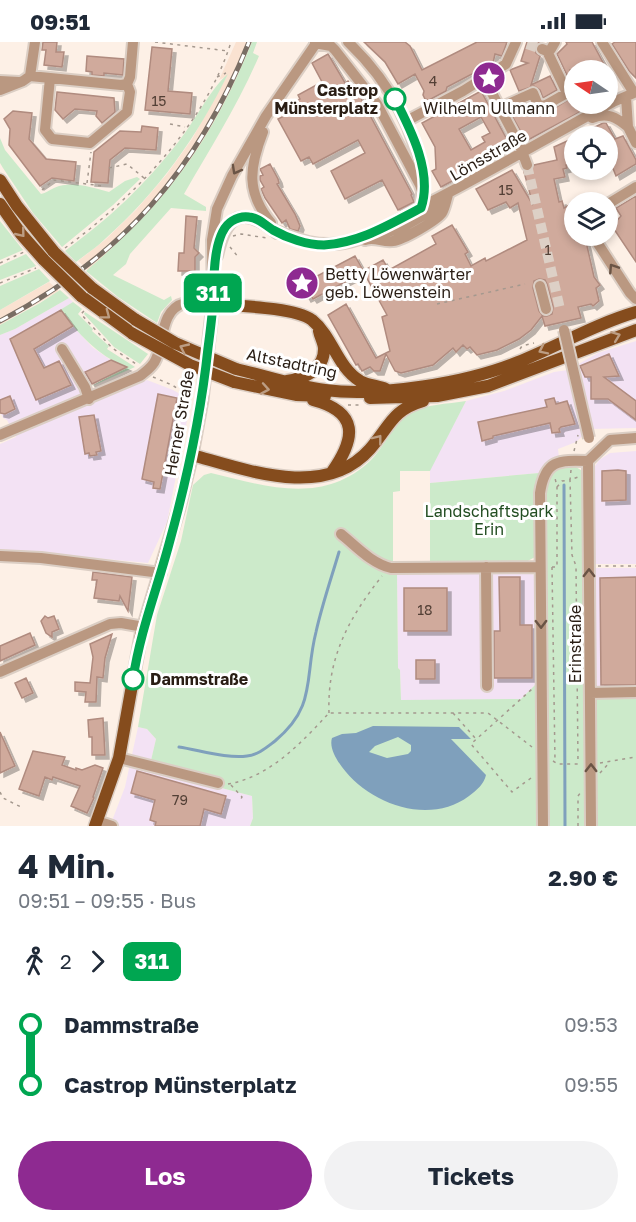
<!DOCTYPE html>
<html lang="de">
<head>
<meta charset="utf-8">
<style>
	body { margin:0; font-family:"Golos Text",sans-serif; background:#f2f2f3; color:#1f2937; height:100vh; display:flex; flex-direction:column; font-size:22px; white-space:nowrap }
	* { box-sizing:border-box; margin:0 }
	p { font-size:20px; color:#747a83 }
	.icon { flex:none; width:33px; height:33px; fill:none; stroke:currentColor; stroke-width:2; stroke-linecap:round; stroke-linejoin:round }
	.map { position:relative; height:784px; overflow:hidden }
	.side { display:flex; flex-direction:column; background:#fff; flex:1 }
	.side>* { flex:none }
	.badge { padding:0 12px; border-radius:9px; font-size:21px; line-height:39px }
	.needle { width:39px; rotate:283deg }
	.buttons { position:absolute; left:564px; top:18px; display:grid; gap:12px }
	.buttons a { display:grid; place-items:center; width:54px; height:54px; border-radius:50%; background:#fff; box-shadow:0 3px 9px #0003; font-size:30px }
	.map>.badge { position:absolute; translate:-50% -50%; box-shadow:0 0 0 3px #fff }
	.legs { display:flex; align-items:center; gap:9px; height:66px; padding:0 18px; font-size:20px }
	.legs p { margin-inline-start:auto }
	.head { display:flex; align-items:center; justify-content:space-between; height:102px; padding:0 18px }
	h1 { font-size:33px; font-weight:700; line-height:45px }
	.primary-button { display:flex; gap:12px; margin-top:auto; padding:12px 18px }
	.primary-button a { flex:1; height:69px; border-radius:36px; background:#8e2a91; color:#fff; font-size:24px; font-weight:700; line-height:69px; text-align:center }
	.primary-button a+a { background:#f2f2f3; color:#1f2937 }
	ul { padding:0 18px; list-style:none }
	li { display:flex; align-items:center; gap:21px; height:60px; font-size:22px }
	li i { display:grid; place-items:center; width:9px; height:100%; margin:0 8px; background:currentColor }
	li i::after { content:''; width:15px; height:15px; margin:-8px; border:4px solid; border-radius:50%; background:#fff }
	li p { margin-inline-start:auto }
	li:first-child i { background:linear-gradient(#0000 50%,currentColor 0) }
	li:last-child i { background:linear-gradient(currentColor 50%,#0000 0) }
	.status { display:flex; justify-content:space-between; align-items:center; height:42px; padding:0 30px; background:#fff; direction:ltr }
	.status svg { height:16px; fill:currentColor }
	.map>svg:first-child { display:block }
</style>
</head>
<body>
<div class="status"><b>09:51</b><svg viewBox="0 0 49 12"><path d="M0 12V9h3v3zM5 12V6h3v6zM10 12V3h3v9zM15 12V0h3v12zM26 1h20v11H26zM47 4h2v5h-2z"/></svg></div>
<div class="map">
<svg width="636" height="784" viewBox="0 0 636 784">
	<defs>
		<filter id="shadow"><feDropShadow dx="4" dy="4" stdDeviation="0" flood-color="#0004"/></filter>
	</defs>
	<rect width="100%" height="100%" fill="#fdf0e6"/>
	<path fill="#f3e2f4" d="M 69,256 L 73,260 L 61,268 L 73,284 L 92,305 L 112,319 L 126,325 L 90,343 L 96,360 L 147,338 L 173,348 L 191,358 L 167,480 L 148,521 L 0,507 L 0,402 L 16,395 L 7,378 L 3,376 L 0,370 L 0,293 L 15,287 Z
		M 636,299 L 636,386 L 590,387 L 576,400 L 558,407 L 559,415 L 544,423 L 539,431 L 430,441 L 430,427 L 466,359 L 504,349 L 554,330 L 568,328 L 598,311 Z
		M 636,409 L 636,522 L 592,522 L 592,429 L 599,418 L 610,411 Z
		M 592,526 L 636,526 L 636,656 L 593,657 L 595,569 Z
		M 530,529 L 536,536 L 538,548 L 536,571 L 536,618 L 539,639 L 521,657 L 401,659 L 400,628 L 398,626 L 397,531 Z
		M 138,685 L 147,687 L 156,697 L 149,727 L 252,754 L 253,776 L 250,784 L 110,784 L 125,745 Z"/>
	<path fill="#fae2d1" d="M 236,0 L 252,0 L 229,54 L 204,99 L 180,133 L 155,165 L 119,201 L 88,228 L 78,219 L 105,198 L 136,168 L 167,132 L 192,97 L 227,34 L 219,38 Z
		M 49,240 L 59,249 L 0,283 L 0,268 Z"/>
	<path fill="#cceaca" d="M 252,0 L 257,0 L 253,11 L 259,14 C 238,63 210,107 184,152 L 206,165 L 206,169 L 171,166 L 130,212 L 126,222 L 113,233 L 164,258 L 171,254 L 172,258 L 161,270 L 157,281 L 118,255 L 86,229 C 168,159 211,100 252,0 Z
		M 228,32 C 197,95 158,150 105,197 C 96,206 86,212 76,220 L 65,209 C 112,174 143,145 179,99 C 195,79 210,47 228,32 Z
		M 0,96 L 5,108 L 41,152 C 46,151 49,148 54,146 C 72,138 92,146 109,150 L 125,139 L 137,135 L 140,137 L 113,163 L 62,205 L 33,171 L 3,126 L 0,121 Z
		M 0,179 L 23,208 L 0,218 Z
		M 26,212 L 36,224 L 0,238 L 0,224 Z
		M 39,227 L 50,239 L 0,268 L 0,244 Z
		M 60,248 L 69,256 L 15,287 L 0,293 L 0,283 L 40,261 Z
		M 73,260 L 82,267 L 78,272 L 93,287 L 92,289 L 109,304 L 107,307 L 135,325 L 90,345 L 126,325 C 97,313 79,292 60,268 Z
		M 85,270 L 148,312 L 140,322 L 114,305 L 84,272 Z
		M 466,359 L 430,429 L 400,429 L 400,449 L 393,450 L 393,522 L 397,531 L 398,626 L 400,628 L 401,658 L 521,657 L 539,639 L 540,784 L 250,784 L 253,776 L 252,754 L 149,727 L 156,697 L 147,687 L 138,685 L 157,573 L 181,499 L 193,443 L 204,433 L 211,431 C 266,444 323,464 371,418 C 384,405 394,382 408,372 C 424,362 448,362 466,359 Z
		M 561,424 L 576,425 L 584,430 L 589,784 L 545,784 L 543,446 L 552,429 Z
		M 539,431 L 535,452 L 537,502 L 535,515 L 524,521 L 430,522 L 430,441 Z
		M 636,656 L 636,784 L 594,784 L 593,657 Z"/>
	<path fill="#7fa0bc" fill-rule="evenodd" d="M 373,684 L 459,685 L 471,697 L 451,697 L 486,733 C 484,742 477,748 469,754 C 429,784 369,762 342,725 C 336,717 329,705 332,696 L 342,692 L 356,691 ZM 398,695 L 411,703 L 411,709 L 408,712 L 387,716 L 369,710 L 375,704 Z"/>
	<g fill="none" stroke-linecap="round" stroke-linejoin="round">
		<path stroke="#7fa0bc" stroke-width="3" d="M 564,443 L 565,784
			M 179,705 C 199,708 228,717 247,714 C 258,713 267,705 275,699 C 317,664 304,637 316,590 C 322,563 331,537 339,510"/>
	</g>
	<path fill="#d0aa9c" stroke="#b08b7f" stroke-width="1.5" fill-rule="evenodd" filter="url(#shadow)" d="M 43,0 L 57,0 L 56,10 L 64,10 L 62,25 L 44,23 L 46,8 L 42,8 Z
		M 364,0 L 405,0 L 410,4 L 422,28 L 477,0 L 507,0 L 502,14 L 495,12 L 493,21 L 447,45 L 446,49 L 429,58 L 425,57 L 423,53 L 424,49 L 415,32 L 398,42 L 385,20 Z
		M 527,0 L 540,0 L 535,5 L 536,11 L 540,14 L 531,43 L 550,34 L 557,48 L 543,56 L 540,48 L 534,44 L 519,49 L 510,28 L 528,21 L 521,19 Z
		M 566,0 L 592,0 L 607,28 L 570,28 L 574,43 L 574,62 L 595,62 L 526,99 L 510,70 L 529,61 L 534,69 L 547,71 L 574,54 L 574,48 L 557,12 L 567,2 Z
		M 615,0 L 636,0 L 636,36 L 629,29 L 612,2 Z
		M 152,5 L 172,7 L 168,49 L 192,51 L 190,72 L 145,68 Z
		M 328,12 L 345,41 L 348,39 L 355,51 L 357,49 L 412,152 L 411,153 L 414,160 L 398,168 L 382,138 L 345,157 L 331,129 L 365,111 L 358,98 L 313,122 L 309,115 L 301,119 L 278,77 L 292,70 L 289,64 L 300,57 L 298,53 L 322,40 L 312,21 Z
		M 87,14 L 124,17 L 123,33 L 104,31 L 104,34 L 92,33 L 92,30 L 86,29 Z
		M 481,49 L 512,107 L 441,145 L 432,129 L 436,127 L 435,105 L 422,81 ZM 481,75 L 490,91 L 482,95 L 485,100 L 471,108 L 459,87 Z
		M 57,50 L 114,56 L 115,70 L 102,81 L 96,74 L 97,69 L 75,67 L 63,77 L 55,68 Z
		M 13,69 L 32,71 L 29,97 L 46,117 L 76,120 L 74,139 L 52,136 L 40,144 L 9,103 L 10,87 L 4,77 Z
		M 603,81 L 606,81 L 615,97 L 623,94 L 636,118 L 636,122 L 616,134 L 610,119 L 613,119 L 611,115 L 615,113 L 608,94 L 577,94 Z
		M 142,84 L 158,86 L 156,108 L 125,106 L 110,118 L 108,141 L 91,140 L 94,110 L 120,89 L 141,90 Z
		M 574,96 L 574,108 L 569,112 L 571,122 L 566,123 L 567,126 L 563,127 L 565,135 L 554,137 L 559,160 L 562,159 L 564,166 L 571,162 L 574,167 L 575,198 L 585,195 L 594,235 L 600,243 L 596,246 L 599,259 L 593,264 L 591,262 L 578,265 L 581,276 L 545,284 L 542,274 L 531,288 L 519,297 L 497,308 L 477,313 L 470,305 L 467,307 L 463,303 L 456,310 L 453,306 L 433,323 L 401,331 L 395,329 L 386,312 L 380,329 L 374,329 L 370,325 L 362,329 L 358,322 L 356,323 L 328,273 L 346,262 L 376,316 L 390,309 L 382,275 L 387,273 L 363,229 L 383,218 L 389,228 L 436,202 L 432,194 L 452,183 L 468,210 L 465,212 L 471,224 L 485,216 L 486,219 L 527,198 L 518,161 L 510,166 L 506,160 L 488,168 L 476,147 L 512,128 L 533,163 L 524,130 L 530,130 L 534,123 L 557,118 L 554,105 ZM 539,237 L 545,238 L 547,242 L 553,265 L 552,272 L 547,274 L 543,274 L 539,269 L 533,246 L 534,239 Z
		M 270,122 L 278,137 L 279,141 L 277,142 L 295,172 L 300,184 L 298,189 L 290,187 L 286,178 L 282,181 L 265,156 L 261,147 L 264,145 L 260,138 L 260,134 L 263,133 L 260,127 Z
		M 636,154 L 636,220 L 612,184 L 621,174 L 616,166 Z
		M 186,174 L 197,175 L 194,206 L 199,211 L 195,215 L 195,229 L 178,229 L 179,211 L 184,211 Z
		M 355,214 L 364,230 L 313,257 L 311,254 L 307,256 L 300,243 Z
		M 61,268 L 73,284 L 34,307 L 44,326 L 59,319 L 71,343 L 36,358 L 10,297 Z
		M 609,312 L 619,334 L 604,335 L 636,359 L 636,378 L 608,357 L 591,357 L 591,335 L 585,335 L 580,324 Z
		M 111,318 L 127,325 L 92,342 L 85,330 Z
		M 158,352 L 177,356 L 160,447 L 153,446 L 154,440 L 142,437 Z
		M 10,354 L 15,367 L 5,372 L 0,371 L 0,358 Z
		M 554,356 L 556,362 L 567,359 L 575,382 L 561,385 L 559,387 L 560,390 L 552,391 L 550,381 L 493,394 L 493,396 L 482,399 L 478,380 L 547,365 L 545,358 Z
		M 94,373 L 101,409 L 96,410 L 97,413 L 90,414 L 89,411 L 85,412 L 79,375 Z
		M 618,428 L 626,429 L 626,458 L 602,459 L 602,429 Z
		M 93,530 L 132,535 L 128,569 L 120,554 L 119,559 L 94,556 L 97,538 L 92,538 Z
		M 499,535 L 520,535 L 520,583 L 532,583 L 532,636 L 494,636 L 494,589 L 500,589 Z
		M 636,535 L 636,643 L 601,643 L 600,536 Z
		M 404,546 L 447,546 L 447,589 L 404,589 Z
		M 45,574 L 48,576 L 54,574 L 59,587 L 52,590 L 52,595 L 46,591 L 41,579 Z
		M 30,591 L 35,603 L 0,619 L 0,604 Z
		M 112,592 L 105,616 L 103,636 L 97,635 L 96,660 L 85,660 L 86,650 L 75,649 L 75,640 L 90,641 L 93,615 L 90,602 Z
		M 416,618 L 435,618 L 435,637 L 416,637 Z
		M 26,636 L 33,651 L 22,656 L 15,641 Z
		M 103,676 L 105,713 L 92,713 L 92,695 L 89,695 L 88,678 Z
		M 0,690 L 15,724 L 0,731 Z
		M 33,709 L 65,715 L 62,723 L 76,728 L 76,726 L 82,728 L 95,723 L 103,726 L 93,755 L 94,756 L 87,771 L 71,764 L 80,744 L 53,735 L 52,738 L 45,735 L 39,754 L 19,747 Z
		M 137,729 L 226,754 L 221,772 L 204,767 L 200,784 L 155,784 L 156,780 L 150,778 L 155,758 L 131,751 Z"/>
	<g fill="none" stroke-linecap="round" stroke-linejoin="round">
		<path stroke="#ddd0c6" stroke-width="10" stroke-dasharray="10 5" stroke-linecap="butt" d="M 527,2 L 542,7
			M 527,123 L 560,267"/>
		<defs>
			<path id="minor" d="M 348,0 C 390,40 416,87 424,145
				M 602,0 L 634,51
				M 315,1 L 331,4 L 335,8 L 377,62 L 420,143 L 422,149 L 421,166
				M 547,9 L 551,7 L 555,0
				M 30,34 L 121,43 L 127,42 L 130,35 L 133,0
				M 50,36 L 45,88 L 52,97 L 90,101 L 127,70 L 130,50 L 127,42
				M 484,36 L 520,104 L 527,123
				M 0,39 L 19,40
				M 0,48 L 23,39 L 30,34 L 35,0
				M 626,55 L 628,85 L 636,101
				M 500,66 L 533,51 L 538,63 L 544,64 L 567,51 L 547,9 L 542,7
				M 412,76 L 463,49 L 506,22 L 516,0
				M 592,76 C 607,70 616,75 628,85
				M 263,90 C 249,126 246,150 271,181
				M 608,162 L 636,145
				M 273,188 C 299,198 316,205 344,201 C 371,196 396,179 419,166 C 485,133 548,95 613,60 L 636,50
				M 376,191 L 398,188 L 445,161
				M 593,194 L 630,251 L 636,257
				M 365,198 C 375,194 383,201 393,199 C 403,198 436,179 442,171 C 445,166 446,159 448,153
				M 217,214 C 226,172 242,163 277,191
				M 540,244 L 546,267
				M 62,307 L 85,345 L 89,357
				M 0,393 L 140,334 C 146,329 153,325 156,317 C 164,300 160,267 185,261 C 193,259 204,261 213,262 L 212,198 L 217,167 L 232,134 L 266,74 L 317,0
				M 341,492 C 357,505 371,521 391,526 L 540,525
				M 0,514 L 41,516 L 161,531
				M 486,525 L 487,644
				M 0,630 L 110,582 L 121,581 L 144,585
				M 590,651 L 636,650
				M 119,716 L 218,741
				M 97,779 L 112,784
				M 543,784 L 540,451 C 545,418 558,418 588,419
				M 591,784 L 588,419 L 610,398 L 636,396"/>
			<path id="major" d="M 0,138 L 17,164 L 54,210
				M 0,162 L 21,192 L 44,218
				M 92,246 L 136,278
				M 81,254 L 133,292
				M 236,327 C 266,334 295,344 325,348 C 380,355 467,341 518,320 C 558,304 595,282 636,270
				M 287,339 C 305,336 324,328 324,307 C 324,301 320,295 319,289
				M 234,340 L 296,353 L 325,354
				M 370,356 L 437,354 L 488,344 L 636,288
				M 313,358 C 359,370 356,396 332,430
				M 192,413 C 247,428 325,458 370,407 C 390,384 392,368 423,359
				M 95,784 L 119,716 L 141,593 L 179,466 L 192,413 L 202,358 L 213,262 C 236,264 294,265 312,278 C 333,295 337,325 360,339 C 368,343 378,344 386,347"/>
		</defs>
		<use href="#minor" stroke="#dbcec4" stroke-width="14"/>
		<use href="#major" stroke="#dbcec4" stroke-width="15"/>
		<path stroke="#a4988e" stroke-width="1.5" stroke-dasharray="3 4.5" stroke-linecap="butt" d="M 155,0 L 228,9
			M 217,35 L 226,31
			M 170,82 L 185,85
			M 109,126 L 127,122 L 144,136
			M 87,141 L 91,110
			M 42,148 L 54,138 L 103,144
			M 233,194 L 241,192 L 267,196
			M 230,205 L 239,216
			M 65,206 C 133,156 205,83 231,0
			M 0,221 L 24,210
			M 0,241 L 36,226
			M 222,252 L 237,238
			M 437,262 L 525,242
			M 84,269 L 81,272 L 112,306 L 136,322
			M 520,307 L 522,304 L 534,301
			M 153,335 L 172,343 L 191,355
			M 348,363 L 361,363
			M 574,409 L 578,393
			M 571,428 L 570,438 L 578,435
			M 557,445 L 562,439 L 570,438 L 572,513 L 576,524 L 578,720
			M 598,524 L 636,524
			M 552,525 L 555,719
			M 552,525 L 557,525 L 557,445 L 555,436
			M 329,671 C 327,616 348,577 382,534
			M 453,671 L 476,697
			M 553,719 L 558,722 L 580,722
			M 600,721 L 636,715
			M 600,731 L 609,721
			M 531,736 L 512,750 L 471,702 L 532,647
			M 228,742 C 270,735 302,700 329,671 L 488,671 L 532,705
			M 231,743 L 242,755 L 241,757
			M 0,750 L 3,756 L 21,765
			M 578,784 L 578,754 L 581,750"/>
		<use href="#minor" stroke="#ba9881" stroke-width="10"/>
		<use href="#major" stroke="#854c1d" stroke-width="12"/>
		<defs>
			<path id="rail" d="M 0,279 C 122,215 198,127 249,0"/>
		</defs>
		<use href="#rail" stroke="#7a6e64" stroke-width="5"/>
		<use href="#rail" stroke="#fff" stroke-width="3" stroke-dasharray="9" stroke-linecap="butt"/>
		<defs>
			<path id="minor-bridge" d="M 564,288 L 589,396"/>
			<path id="major-bridge" d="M 54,210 L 92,246
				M 44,218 L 81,254
				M 136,278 L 175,301 L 236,327
				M 133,292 L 190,323 L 234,340"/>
		</defs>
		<use href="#minor-bridge" stroke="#dbcec4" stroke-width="14" stroke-linecap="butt"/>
		<use href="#major-bridge" stroke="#dbcec4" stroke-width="15" stroke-linecap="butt"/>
		<use href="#minor-bridge" stroke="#ba9881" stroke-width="10"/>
		<use href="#major-bridge" stroke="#854c1d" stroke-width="12"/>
	</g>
	<defs><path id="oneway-chevron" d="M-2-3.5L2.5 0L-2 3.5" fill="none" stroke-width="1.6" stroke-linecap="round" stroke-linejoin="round" transform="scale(1.5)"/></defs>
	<g stroke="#6a5445">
		<use href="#oneway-chevron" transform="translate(236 128) rotate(119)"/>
		<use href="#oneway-chevron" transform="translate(613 226) rotate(-123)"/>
		<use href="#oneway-chevron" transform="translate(589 531) rotate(-90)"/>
		<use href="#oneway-chevron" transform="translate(541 582) rotate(89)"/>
		<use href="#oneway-chevron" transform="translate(591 726) rotate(-90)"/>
	</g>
	<g stroke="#bc9d83">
		<use href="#oneway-chevron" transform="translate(21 191) rotate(51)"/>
		<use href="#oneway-chevron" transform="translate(106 273) rotate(37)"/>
		<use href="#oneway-chevron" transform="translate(616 294) rotate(-21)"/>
		<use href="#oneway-chevron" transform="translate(184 306) rotate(-155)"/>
		<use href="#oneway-chevron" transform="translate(543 308) rotate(154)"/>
		<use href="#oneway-chevron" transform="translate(265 347) rotate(10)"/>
		<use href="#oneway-chevron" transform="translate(378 397) rotate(-52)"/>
	</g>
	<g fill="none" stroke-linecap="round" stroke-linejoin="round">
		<defs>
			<path id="line-1" d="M 133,637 C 140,590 157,547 169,502 C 187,437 201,373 208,306 C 210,291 212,276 213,261 C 214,241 212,191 232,179 C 237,176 243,174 249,175 C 259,176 265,183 273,188 C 287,196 307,203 324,203 C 360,201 390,182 421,166 C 433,131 411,88 395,57"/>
		</defs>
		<use href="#line-1" stroke="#fff" stroke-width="14"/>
		<use href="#line-1" stroke="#00a651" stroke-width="9"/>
	</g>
	<defs>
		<symbol id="sight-disc" viewBox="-11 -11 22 22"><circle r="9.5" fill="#8e2a91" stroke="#fff"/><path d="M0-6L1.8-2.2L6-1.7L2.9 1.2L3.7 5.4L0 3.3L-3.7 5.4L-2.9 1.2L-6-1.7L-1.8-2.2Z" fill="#fff"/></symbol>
	</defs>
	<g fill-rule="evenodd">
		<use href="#sight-disc" x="470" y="17" width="38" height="38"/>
		<use href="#sight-disc" x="283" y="222" width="38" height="38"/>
	</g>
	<g fill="#fff" stroke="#00a651" stroke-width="3">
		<circle cx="395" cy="57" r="10"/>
		<circle cx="133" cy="637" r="10"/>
	</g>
	<g text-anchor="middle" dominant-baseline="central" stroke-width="6" stroke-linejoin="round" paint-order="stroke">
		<g font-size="14" fill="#534036">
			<text x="433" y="38">4</text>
			<text x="159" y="58">15</text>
			<text x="506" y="147">15</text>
			<text x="548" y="207">1</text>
			<text x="425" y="567">18</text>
			<text x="180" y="757">79</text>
		</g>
		<g font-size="16" font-weight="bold" fill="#291d14" stroke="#fff" text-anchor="end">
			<text x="378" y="48">Castrop<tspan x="378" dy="18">Münsterplatz</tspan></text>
			<text x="150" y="637" text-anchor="start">Dammstraße</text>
		</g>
		<g font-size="16" fill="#291d14" stroke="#fff">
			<text x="489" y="66">Wilhelm Ullmann</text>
			<text x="325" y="232" text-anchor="start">Betty Löwenwärter<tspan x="325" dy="18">geb. Löwenstein</tspan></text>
		</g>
		<g font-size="16" fill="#291d14" stroke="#fff">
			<text transform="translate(488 113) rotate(-30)">Lönsstraße</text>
			<text transform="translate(292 321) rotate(12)">Altstadtring</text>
			<text transform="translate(179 381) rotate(-80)">Herner Straße</text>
			<text transform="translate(575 602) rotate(-90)">Erinstraße</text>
		</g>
		<g font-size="16" fill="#234e22" stroke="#fff">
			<text x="489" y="469">Landschaftspark<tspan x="489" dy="18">Erin</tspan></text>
		</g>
	</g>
</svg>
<div class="buttons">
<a><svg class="needle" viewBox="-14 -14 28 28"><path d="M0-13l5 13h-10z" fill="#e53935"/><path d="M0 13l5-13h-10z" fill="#747a83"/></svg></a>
<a><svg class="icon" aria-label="locate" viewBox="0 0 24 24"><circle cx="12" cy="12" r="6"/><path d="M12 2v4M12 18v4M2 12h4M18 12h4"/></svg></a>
<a><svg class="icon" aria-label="layers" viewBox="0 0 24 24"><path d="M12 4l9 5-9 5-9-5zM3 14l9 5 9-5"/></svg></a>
</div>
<b class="badge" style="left:213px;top:251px;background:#00a651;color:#fff">311</b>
</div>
<section class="side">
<div class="head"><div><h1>4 Min.</h1><p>09:51 – 09:55 · Bus</p></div><b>2.90 €</b></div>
<div class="legs"><svg class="icon" aria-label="walk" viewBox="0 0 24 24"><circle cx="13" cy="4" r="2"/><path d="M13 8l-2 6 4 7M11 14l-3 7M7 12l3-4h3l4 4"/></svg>2<svg class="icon" aria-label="forward" viewBox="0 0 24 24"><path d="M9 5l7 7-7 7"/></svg><b class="badge" style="background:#00a651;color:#fff">311</b></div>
<ul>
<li><i style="color:#00a651"></i><b>Dammstraße</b><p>09:53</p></li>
<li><i style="color:#00a651"></i><b>Castrop Münsterplatz</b><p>09:55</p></li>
</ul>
<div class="primary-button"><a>Los</a><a>Tickets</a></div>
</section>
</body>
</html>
